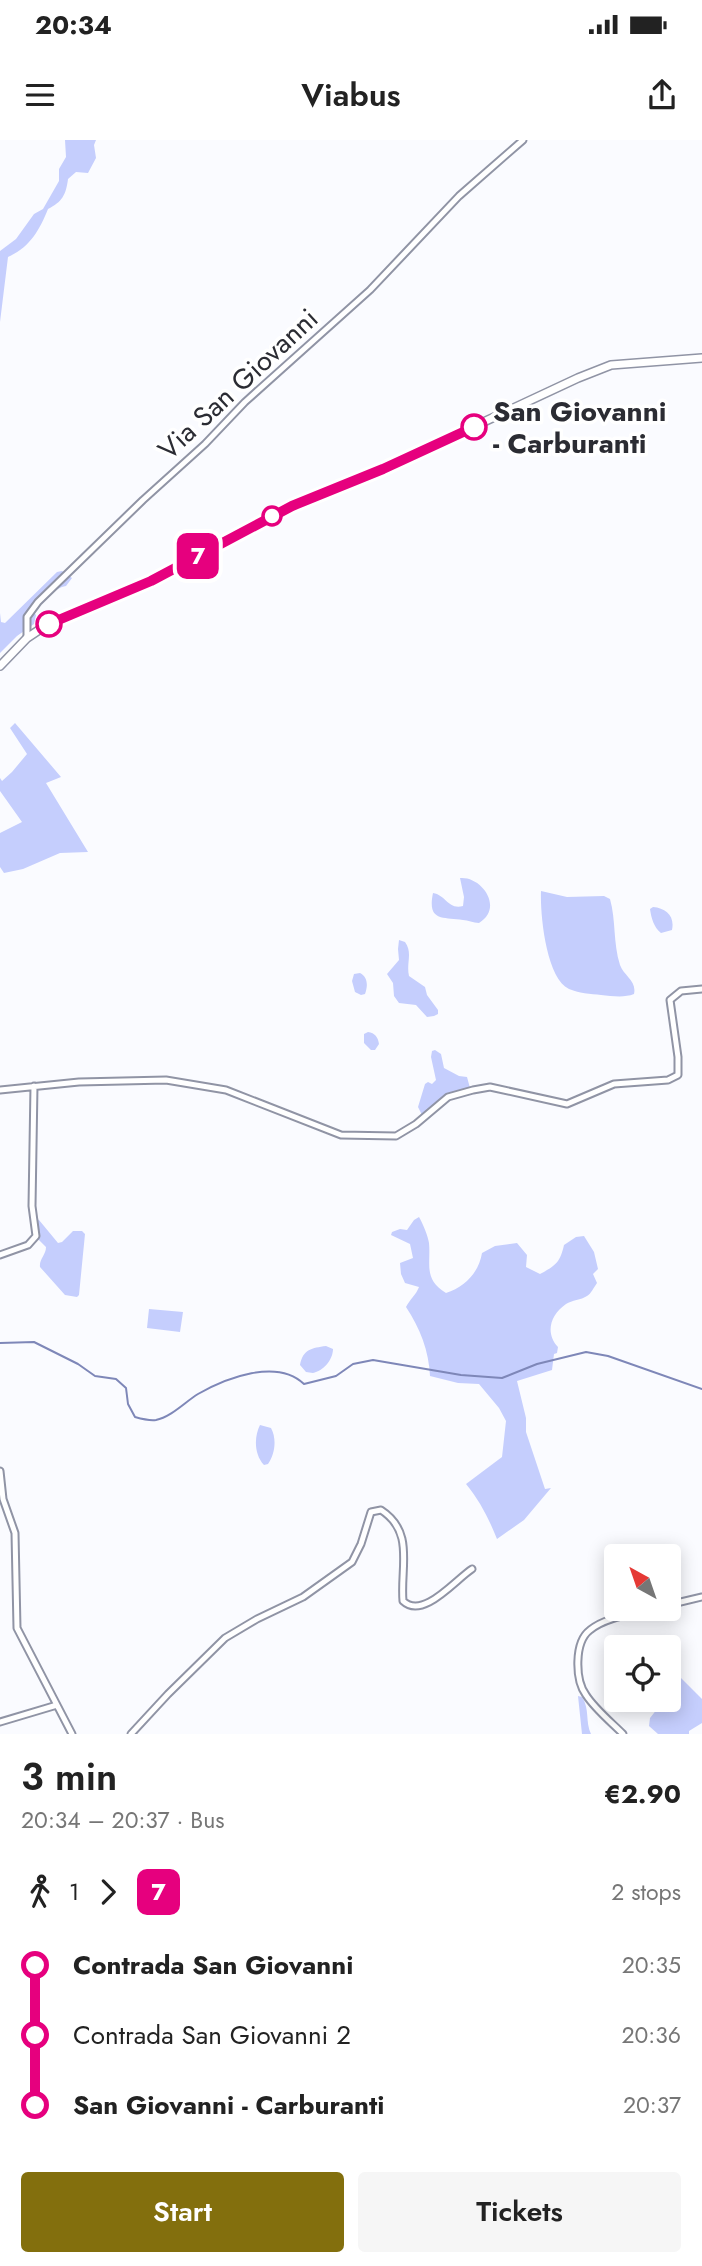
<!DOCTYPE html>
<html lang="en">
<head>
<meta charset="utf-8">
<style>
	body { margin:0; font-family:Jost,sans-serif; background:#f6f6f6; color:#222; height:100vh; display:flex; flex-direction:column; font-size:26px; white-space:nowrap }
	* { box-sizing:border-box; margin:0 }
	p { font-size:23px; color:#767676 }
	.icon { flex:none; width:38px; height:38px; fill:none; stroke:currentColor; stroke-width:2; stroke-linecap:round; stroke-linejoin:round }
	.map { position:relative; height:1594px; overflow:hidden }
	.sheet { display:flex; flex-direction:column; background:#fff; flex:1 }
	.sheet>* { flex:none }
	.badge { padding:0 14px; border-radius:10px; font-size:24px; line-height:46px }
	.needle { width:46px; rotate:320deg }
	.fabs { position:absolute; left:604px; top:1404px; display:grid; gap:14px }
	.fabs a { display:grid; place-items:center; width:77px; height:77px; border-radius:7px; background:#fff; box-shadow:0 4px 18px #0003; font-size:35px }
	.map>.badge { position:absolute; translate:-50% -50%; box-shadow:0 0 0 4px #fff }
	.legs { display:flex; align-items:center; gap:10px; height:77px; padding:0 21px; font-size:23px }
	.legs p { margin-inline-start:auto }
	.summary { display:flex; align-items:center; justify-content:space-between; height:119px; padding:0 21px }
	h1 { font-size:38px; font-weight:600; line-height:52px }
	.cta { display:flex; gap:14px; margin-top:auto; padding:14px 21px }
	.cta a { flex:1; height:80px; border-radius:7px; background:#836f0d; color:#fff; font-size:28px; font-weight:600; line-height:80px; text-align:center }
	.cta a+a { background:#f6f6f6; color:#222 }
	ul { padding:0 21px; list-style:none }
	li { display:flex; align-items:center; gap:24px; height:70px; font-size:26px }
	li i { display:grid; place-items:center; width:10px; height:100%; margin:0 9px; background:currentColor }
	li i::after { content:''; width:18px; height:18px; margin:-9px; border:5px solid; border-radius:50%; background:#fff }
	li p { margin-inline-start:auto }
	li:first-child i { background:linear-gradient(#0000 50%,currentColor 0) }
	li:last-child i { background:linear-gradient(currentColor 50%,#0000 0) }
	.status { display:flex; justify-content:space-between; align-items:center; height:49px; padding:0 35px; background:#fff; direction:ltr }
	.status svg { height:19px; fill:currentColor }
	header { display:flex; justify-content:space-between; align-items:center; height:91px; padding:0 21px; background:#fff; font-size:32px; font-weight:600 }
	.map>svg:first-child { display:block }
</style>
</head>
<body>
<div class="status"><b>20:34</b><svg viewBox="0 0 49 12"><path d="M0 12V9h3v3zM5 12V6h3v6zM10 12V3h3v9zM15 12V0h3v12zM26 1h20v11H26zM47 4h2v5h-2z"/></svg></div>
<header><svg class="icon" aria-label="menu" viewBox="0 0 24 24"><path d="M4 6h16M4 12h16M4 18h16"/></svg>Viabus<svg class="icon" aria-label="share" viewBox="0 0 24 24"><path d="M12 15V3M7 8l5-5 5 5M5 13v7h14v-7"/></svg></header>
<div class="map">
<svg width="702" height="1594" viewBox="0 0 702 1594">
	<rect width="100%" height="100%" fill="#fafbff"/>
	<path fill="#c5cefd" d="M 65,0 L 96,0 L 94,5 L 96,18 L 88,33 L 76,32 L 68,39 C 66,55 62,62 48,69 C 39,91 30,107 8,117 L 0,182 L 0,111 L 16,99 L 34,74 L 43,69 L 59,41 L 59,29 L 66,17 Z
		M 62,431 L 72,438 L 66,446 C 54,448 54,456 38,458 L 30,468 L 36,475 L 34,484 L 17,496 L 0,513 L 0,473 L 1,482 L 5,483 L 57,432 Z
		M 15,583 L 61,637 L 46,643 L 88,712 L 60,713 L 23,729 L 4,733 L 0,727 L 0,693 L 22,682 L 0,651 L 0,638 L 2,641 L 12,632 L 27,614 L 10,588 Z
		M 460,738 C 482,736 504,768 479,783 C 473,783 468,780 463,780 C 443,777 427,782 433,753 C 446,755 448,770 463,766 L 464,757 Z
		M 541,751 L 567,757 L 604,756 L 610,759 C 616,780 613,803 620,825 C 624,836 637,841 634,854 C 624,858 612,856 601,855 C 591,854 578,853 569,849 C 546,838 540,774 541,751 Z
		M 653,767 C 666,768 675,776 672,790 L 661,793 C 654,788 651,777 650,769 Z
		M 399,800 L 405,802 C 413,813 406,823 409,836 L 425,847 L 427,855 L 438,870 L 438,874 L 434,876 L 427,877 L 416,865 L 399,863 L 394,856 L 393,843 L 387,834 L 399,820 L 398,809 Z
		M 360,833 C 368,837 368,846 365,854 L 361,855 L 355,852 L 352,841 L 354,834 Z
		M 368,892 C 375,893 378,897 379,904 L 375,910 L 371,910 L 364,903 L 364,894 Z
		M 435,910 L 441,914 L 444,928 L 459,936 L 467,937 L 470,948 L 446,956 L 422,975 L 418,967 L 425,944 L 428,942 L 432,944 L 436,940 L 431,917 L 432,911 Z
		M 419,1077 C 423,1084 428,1096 429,1103 C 431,1124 423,1139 446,1153 C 465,1147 479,1132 482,1113 L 495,1106 L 517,1103 L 527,1115 L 526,1127 L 540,1134 C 555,1126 560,1123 564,1105 L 576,1097 L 584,1096 L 594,1112 L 598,1129 L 593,1134 L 597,1143 C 594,1147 591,1154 587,1156 C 581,1160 572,1160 566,1164 C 550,1175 545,1193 558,1207 L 557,1213 L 554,1214 L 552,1230 L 517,1241 L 526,1278 L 526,1292 L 545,1349 L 551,1348 L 524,1380 L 497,1399 C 489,1379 480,1361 466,1344 L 502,1317 L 506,1281 L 499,1268 L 479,1244 L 458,1243 L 430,1236 C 429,1211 420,1188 406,1167 C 410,1159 416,1155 419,1147 L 405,1143 L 401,1134 L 400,1123 L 413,1118 L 410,1104 L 391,1095 L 392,1092 L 400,1089 L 407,1090 L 414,1080 Z
		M 35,1078 L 39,1080 L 58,1103 L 62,1102 L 73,1091 L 82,1091 L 85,1094 L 79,1155 L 77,1157 L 65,1155 L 40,1127 C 39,1119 46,1115 46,1107 L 37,1098 Z
		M 149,1169 L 183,1172 L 180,1192 L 147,1188 Z
		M 326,1206 L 333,1209 C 333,1220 323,1231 313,1233 L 306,1232 L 300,1225 C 303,1209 312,1208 326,1206 Z
		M 260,1285 L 271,1288 C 277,1299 275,1314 268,1324 L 264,1325 C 254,1314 254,1297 260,1285 Z
		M 669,1526 L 702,1559 L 702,1583 L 689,1591 L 689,1594 L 658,1594 L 649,1586 L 650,1578 L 665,1559 L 668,1559 L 669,1555 L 674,1549 L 675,1541 L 669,1533 Z
		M 578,1556 L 582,1557 C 590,1569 585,1582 591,1594 L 582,1594 Z"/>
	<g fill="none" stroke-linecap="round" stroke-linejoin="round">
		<path stroke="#7e87b8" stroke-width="2" d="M 0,1203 L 34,1202 L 78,1224 L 95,1236 L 116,1239 L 126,1248 L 128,1264 L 135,1277 C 142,1279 149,1281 156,1280 C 171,1277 185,1262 198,1254 C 226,1238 277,1218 304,1244 L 336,1236 L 353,1224 L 373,1220 L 461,1235 L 502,1238 L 537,1224 L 586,1212 L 608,1216 L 702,1249"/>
		<defs>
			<path id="minor" d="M 27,498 L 27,477 L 38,462 L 143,360 L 205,304 L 245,262 L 370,150 L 459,56 L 523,0
				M 0,950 L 79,942 L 166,940 L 226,950 L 341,995 L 396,996 L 416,984 L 448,957 L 473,950 L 490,947 L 567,964 L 614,944 L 668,940 L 678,935 L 678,917 L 670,860 L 681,851 L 702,849
				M 0,1115 L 28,1105 L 36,1096 L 32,1066 L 34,946
				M 0,1331 L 3,1359 L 15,1393 L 17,1488 L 72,1594
				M 668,1465 L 702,1457
				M 0,1582 L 57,1565
				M 131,1594 L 168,1554 L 225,1498 L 257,1479 L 303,1457 L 352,1422 L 361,1404 L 371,1372 L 381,1370 C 415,1392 400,1427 403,1461 C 423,1480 455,1440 472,1429
				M 623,1594 C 611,1582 595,1569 586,1555 C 575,1540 574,1502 590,1490 C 607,1476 636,1474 656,1468"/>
			<path id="secondary" d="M 0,526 L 27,498 L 48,484 L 151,441 L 292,366 L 383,329 L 578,238 L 611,225 L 702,218"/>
		</defs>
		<use href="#minor" stroke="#9094a5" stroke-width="9"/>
		<use href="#secondary" stroke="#9094a5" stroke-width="10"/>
		<use href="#minor" stroke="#fff" stroke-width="5"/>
		<use href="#secondary" stroke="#fff" stroke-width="7"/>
	</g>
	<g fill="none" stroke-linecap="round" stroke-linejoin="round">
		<defs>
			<path id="line-1" d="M 49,484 L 151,441 L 292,366 L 383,329 L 474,287"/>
		</defs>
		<use href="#line-1" stroke="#fff" stroke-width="16"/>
		<use href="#line-1" stroke="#e6007e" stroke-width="10"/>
	</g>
	<g fill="#fff" stroke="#e6007e" stroke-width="3.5">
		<circle cx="474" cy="287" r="12"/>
		<circle cx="272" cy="376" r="9"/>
		<circle cx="49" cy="484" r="12"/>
	</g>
	<g text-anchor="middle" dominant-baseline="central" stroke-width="7" stroke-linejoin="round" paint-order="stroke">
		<g font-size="28" fill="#2b2c33" stroke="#fff">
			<text transform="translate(238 244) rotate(-43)">Via San Giovanni</text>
		</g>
		<g font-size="28" font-weight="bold" fill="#2b2c33" stroke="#fff" text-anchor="start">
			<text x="493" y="271">San Giovanni<tspan x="493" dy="32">- Carburanti</tspan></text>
		</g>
	</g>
</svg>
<div class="fabs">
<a><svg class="needle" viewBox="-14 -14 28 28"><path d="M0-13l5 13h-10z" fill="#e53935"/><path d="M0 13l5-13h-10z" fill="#767676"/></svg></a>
<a><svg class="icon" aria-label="locate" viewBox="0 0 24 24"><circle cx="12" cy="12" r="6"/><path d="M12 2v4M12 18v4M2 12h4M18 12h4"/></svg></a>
</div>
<b class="badge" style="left:198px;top:416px;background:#e6007e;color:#fff">7</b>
</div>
<section class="sheet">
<div class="summary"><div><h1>3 min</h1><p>20:34 – 20:37 · Bus</p></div><b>€2.90</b></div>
<div class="legs"><svg class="icon" aria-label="walk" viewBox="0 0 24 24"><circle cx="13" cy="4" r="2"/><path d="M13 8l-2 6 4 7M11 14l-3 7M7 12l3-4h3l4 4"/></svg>1<svg class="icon" aria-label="forward" viewBox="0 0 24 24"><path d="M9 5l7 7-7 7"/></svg><b class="badge" style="background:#e6007e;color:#fff">7</b><p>2 stops</p></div>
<ul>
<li><i style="color:#e6007e"></i><b>Contrada San Giovanni</b><p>20:35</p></li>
<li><i style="color:#e6007e"></i><span>Contrada San Giovanni 2</span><p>20:36</p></li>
<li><i style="color:#e6007e"></i><b>San Giovanni - Carburanti</b><p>20:37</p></li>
</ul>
<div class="cta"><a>Start</a><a>Tickets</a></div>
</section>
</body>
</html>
